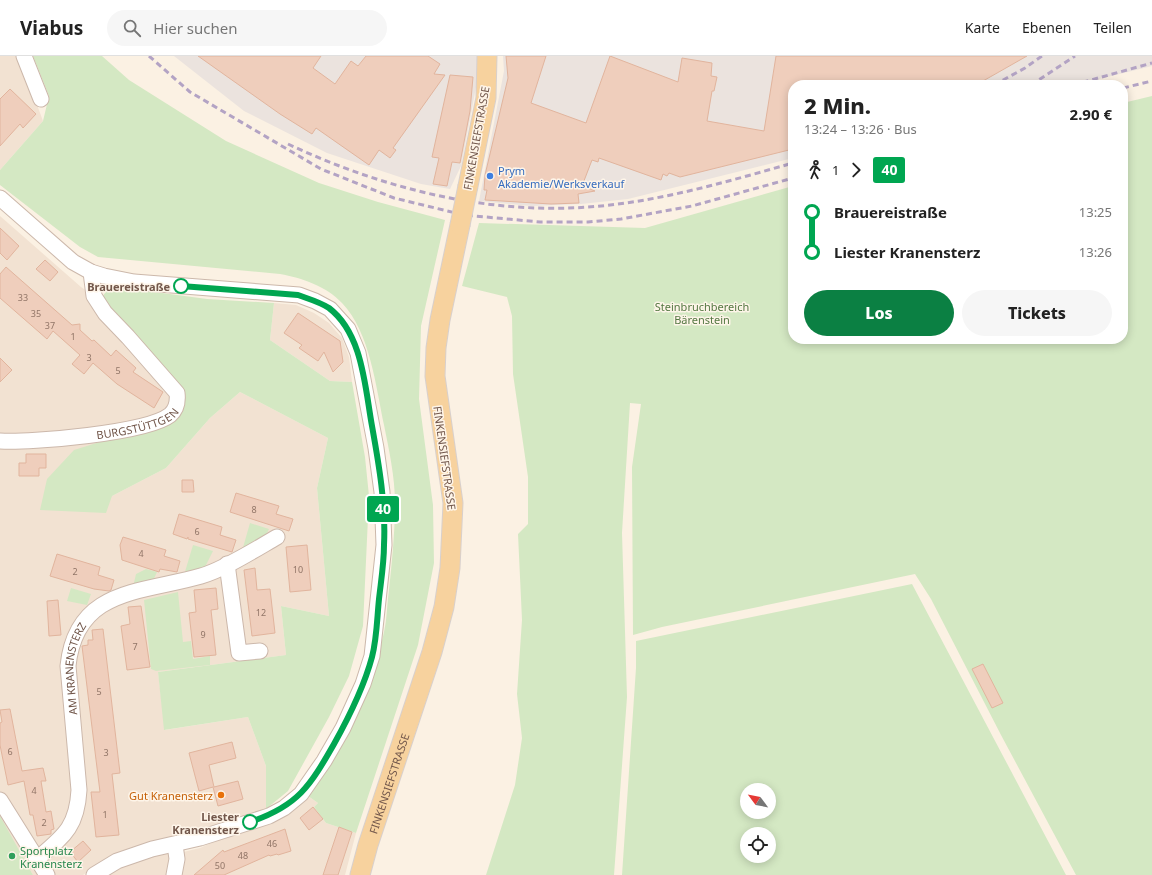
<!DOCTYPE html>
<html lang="de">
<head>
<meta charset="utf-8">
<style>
	body { margin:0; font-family:"Noto Sans",sans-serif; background:#f6f6f6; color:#222; height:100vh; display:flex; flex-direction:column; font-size:15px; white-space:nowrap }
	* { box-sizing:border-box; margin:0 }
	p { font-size:13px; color:#767676 }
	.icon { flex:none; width:22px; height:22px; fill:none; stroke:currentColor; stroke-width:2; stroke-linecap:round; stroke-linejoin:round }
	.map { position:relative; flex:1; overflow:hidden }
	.sheet { position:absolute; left:788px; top:24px; width:340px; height:264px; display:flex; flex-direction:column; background:#fff; border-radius:16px; box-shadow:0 2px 10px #0003 }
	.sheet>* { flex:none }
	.badge { padding:0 8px; border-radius:3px; font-size:14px; line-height:26px }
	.needle { width:26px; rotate:302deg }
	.tools { position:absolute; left:740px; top:727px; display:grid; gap:8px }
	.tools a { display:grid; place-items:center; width:36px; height:36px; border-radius:50%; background:#fff; box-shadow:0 2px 10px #0003; font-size:20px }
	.map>.badge { position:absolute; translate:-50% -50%; box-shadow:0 0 0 2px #fff }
	.legs { display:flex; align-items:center; gap:6px; height:44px; padding:0 16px; font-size:13px }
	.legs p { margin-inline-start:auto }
	.head { display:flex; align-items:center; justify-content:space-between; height:68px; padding:0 16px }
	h1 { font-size:22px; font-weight:800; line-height:30px }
	.cta { display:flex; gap:8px; margin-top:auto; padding:8px 16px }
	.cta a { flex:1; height:46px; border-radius:24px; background:#0b8043; color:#fff; font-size:16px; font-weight:800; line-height:46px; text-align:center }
	.cta a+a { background:#f6f6f6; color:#222 }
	ul { padding:0 16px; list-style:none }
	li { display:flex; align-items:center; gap:14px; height:40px; font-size:15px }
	li i { display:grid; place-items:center; width:6px; height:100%; margin:0 5px; background:currentColor }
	li i::after { content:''; width:10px; height:10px; margin:-5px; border:3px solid; border-radius:50%; background:#fff }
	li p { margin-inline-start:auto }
	li:first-child i { background:linear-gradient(#0000 50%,currentColor 0) }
	li:last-child i { background:linear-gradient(currentColor 50%,#0000 0) }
	header { display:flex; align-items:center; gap:24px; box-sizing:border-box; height:56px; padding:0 20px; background:#fff; border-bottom:1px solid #e0e0e0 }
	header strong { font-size:19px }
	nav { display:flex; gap:22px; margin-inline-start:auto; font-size:14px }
	.search { width:280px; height:36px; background:#f6f6f6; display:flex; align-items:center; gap:10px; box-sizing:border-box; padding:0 14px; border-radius:22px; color:#767676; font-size:15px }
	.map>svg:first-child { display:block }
</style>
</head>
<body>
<header>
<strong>Viabus</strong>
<div class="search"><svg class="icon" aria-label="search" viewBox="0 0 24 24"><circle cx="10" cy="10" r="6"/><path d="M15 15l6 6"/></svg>Hier suchen</div>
<nav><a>Karte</a><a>Ebenen</a><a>Teilen</a></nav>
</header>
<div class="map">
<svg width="1152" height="819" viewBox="0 0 1152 819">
	<rect width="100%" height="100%" fill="#fbf1e3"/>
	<path fill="#f2e2d2" d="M 0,0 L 19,0 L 43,65 L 0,114 Z
		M 0,160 L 81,231 L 100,244 L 182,333 L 112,440 L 166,412 L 210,362 L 240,336 L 328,382 L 317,432 L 329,560 L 281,550 L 286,599 L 158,616 L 165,674 L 248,661 L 266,710 L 266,753 L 179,780 L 90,814 L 83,819 L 53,819 L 47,812 L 38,819 L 33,819 L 0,762 Z
		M 274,247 L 296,249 L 314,257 L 329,267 L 342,282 L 349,301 L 352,326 L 330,325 L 270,284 Z
		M 308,740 L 318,747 L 314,751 L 326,767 L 356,777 L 345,819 L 106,819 L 120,811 L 155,798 L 175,798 L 200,792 L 229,779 L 271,768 Z"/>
	<path fill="#ebe3de" d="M 174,0 L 477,0 L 477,26 L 461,110 L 450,133 L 421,128 L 327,97 L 244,55 Z
		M 503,0 L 1152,0 L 1152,10 L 1075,29 L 793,29 L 793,102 L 628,143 L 581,148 L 531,150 L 479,145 L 504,15 Z"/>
	<path fill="#d4e8c3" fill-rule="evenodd" d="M 33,0 L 102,0 L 129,24 L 226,85 L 319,127 L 378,146 L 445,164 L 421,270 L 419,343 L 433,449 L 434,507 L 418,589 L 356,777 L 326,767 L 314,751 L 318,747 L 308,740 C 344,690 372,636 384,576 C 387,563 387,548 389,534 C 392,505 395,476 395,447 C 395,421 389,394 384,369 C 376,331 370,276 342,247 C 326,230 302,222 280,218 L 98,201 L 80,191 L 0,129 L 0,114 L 43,65 L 49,40 Z
		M 1152,40 L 1152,819 L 1076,819 L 1001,679 L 931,543 L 915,518 L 662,571 L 633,579 L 632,411 L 641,348 L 630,347 L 622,477 L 627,641 L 614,819 L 486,819 L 515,729 L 522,682 L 517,638 L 522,564 L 518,478 L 528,468 L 528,421 L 513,318 L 512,260 L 507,241 L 462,230 L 479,167 L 645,172 L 793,130 L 793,283 L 1123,283 L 1123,47 Z
		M 110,230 L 207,243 L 274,247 L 270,284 L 330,325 L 352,326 L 365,401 L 369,440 L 363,570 L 349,620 L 329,661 L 288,735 L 266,753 L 266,710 L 248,661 L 164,674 L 158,616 L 286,599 L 281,550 L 329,560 L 317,432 L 328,382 L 240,336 L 210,362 L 166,412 L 112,440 L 106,457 L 40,454 L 47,423 L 74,394 L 119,380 L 185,344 L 100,244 Z
		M 250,467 L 269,473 L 264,483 L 242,495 Z
		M 193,489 L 213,495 L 203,515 L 184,519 Z
		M 146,513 L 157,516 L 152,527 L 133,531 L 136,518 Z
		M 912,528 L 1066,819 L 622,819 L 636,612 L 636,585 ZM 747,734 L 769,734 L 769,756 L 747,756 ZM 747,778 L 769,778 L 769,800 L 747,800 Z
		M 71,532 L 91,538 L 87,549 L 67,545 Z
		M 178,536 L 183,586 L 191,585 L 193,603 L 210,600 L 210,609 L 156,615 L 151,613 L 144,544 Z
		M 0,760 L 33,819 L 0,819 Z"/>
	<path fill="#efcebc" stroke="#e1b49d" d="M 198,0 L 321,0 L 313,12 L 335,28 L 351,5 L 358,10 L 366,0 L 428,0 L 440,8 L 434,18 L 445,19 L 393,92 L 396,94 L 390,102 L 379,94 L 369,109 L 316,72 L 312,78 L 280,58 Z
		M 506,0 L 546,0 L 531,47 L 586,67 L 610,0 L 678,26 L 682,2 L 712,7 L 711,20 L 717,21 L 714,35 L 712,35 L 707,65 L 764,75 L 776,0 L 1027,0 L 976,29 L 793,29 L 793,93 L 680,121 L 669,117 L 667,120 L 663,118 L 661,124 L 599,102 L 598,106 L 592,104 L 582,130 L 595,135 L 578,138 L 579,147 L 551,148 L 485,144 L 487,134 L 484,134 L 485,119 L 508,22 Z
		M 450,19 L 473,21 L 470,55 L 460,107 L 452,106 L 447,130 L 433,128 L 439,102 L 432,101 Z
		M 10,33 L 36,58 L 23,72 L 20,68 L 0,90 L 0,43 Z
		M 0,172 L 19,190 L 7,204 L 0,197 Z
		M 45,204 L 58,216 L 50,225 L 36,213 Z
		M 6,211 L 72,269 L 80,268 L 80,274 L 92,285 L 94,284 L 111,300 L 116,294 L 136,312 L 133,316 L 163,336 L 154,352 L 117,328 L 93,307 L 84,318 L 72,308 L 80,299 L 53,275 L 47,283 L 0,242 L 0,218 Z
		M 298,257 L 340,285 L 343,306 L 333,316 L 324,296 L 318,305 L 299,292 L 302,289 L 284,277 Z
		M 0,302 L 12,314 L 0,326 Z
		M 26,398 L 46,398 L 46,412 L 39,412 L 39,420 L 19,420 L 19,407 L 26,407 Z
		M 182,424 L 193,424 L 194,436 L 182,436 Z
		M 236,437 L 279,450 L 276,458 L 293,463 L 289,475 L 230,456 Z
		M 179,458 L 222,471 L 220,479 L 236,484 L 232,496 L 188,483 L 188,481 L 187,483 L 173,478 Z
		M 123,481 L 166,494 L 164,500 L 180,505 L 177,516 L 160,513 L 159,516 L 122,504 L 120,489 Z
		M 307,489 L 311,534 L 290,536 L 286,491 Z
		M 57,498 L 100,511 L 98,519 L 114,524 L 111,534 L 109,535 L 94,533 L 50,520 Z
		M 255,512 L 257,534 L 270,533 L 275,577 L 252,580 L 244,514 Z
		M 216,532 L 218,553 L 211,554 L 216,599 L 194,601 L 189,557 L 196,556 L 194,534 Z
		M 58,544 L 61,579 L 49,580 L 47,545 Z
		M 141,550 L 150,611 L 127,614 L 121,570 L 130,568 L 128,551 Z
		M 103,573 L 120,717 L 112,718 L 119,779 L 96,781 L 91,736 L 100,736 L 82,590 L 88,589 L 88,584 L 93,584 L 92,574 Z
		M 983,608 L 1003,647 L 992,652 L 972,613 Z
		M 10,653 L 22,715 L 43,712 L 46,725 L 41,725 L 46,756 L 51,755 L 54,773 L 51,774 L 51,778 L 37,780 L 33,759 L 30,759 L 24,725 L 8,729 L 0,689 L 0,667 L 2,666 L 0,654 Z
		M 232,686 L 236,702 L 209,709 L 214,731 L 238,725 L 243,743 L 218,750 L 213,731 L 199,735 L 189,697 Z
		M 313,751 L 323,763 L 309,774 L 300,762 Z
		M 339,771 L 352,776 L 338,819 L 323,819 Z
		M 285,773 L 291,795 L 278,799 L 277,798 L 270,800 L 269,799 L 224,819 L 194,819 L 223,794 L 224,796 Z
		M 83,785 L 91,794 L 78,806 L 70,796 Z"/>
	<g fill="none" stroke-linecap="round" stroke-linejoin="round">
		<defs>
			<g id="minor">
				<path d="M 24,0 L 41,43"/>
				<path d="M 0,142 L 73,206 L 91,216 L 104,220 L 134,226 L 299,239 L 315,245 L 330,253 L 348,273 L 358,297 L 376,392 L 382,436 L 384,489 L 372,600 L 363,628 L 343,672 L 324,705 L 301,738 L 284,752 L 269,760 L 200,782 L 152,793 L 117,805 L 94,819"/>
				<path id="s1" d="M 0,385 C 31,387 147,377 170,359 C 177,353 178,345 177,337 L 128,281 L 105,257 L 94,240 L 91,216"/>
				<path d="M 227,508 L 239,597 L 260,595"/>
				<path d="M 0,744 L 47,819"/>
				<path id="s2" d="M 37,803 C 64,780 77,771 79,734 L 68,610 C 76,532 142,537 201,520 C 223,514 256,493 277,481"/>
				<path d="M 174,819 L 177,803 L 175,789"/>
			</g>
			<g id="major">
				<path d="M 468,130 L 486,42 L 487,0"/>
				<path id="s3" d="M 360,819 L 368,789 L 432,596 L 444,551 L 450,512 L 453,447 L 435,320 L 436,292 L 440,264 L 460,169"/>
			</g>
		</defs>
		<use href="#minor" stroke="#ccb8ab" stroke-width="17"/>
		<use href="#major" stroke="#d8d0cd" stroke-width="21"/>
		<use href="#minor" stroke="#fff" stroke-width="15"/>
		<use href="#major" stroke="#f7d29e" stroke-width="19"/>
		<path stroke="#b3a3c4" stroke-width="3" stroke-dasharray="6 4" stroke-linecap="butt" d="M 149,0 L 190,36 L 321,113 L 394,142 L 464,159 L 540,166 L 588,166 L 621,163 L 692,150 L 793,122
			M 994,29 L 1025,12 L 1042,0
			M 1031,29 L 1075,0
			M 1073,29 L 1152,7
			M 1123,32 L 1152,25
			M 288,88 C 388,135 499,162 610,149 C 672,142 733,124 793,107"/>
		<defs>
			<path id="major-bridge" d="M 460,169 L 468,130"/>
		</defs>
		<use href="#major-bridge" stroke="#d8d0cd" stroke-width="21" stroke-linecap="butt"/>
		<use href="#major-bridge" stroke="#f7d29e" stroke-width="19"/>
	</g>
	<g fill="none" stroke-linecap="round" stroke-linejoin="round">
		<defs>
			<path id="line-1" d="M 181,230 L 298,239 C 309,243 320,246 329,252 C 363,278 365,332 372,370 C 379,409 386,449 384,489 C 384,507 381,525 379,543 C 377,562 377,582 372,601 C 364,631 349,661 334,688 C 310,730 298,750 250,766"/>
		</defs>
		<use href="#line-1" stroke="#fff" stroke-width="9"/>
		<use href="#line-1" stroke="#00a651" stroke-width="6"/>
	</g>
	<circle fill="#3f7fe0" stroke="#fef5e9" stroke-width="1.5" cx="490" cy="120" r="4"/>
	<g fill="#fff" stroke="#00a651" stroke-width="2">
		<circle cx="181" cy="230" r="7"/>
		<circle cx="250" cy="766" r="7"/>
	</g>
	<circle fill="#e8710a" stroke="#fef5e9" stroke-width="1.5" cx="221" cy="739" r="4"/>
	<circle fill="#2e9e5b" stroke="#fef5e9" stroke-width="1.5" cx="12" cy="800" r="4"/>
	<g text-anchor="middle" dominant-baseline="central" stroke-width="3" stroke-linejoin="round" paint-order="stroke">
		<g font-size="9" fill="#917567">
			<text x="23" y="241">33</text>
			<text x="36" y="257">35</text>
			<text x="50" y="269">37</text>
			<text x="73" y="280">1</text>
			<text x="89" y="301">3</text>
			<text x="118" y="314">5</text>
			<text x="254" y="453">8</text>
			<text x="197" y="475">6</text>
			<text x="141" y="497">4</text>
			<text x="298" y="513">10</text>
			<text x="75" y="515">2</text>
			<text x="261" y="556">12</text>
			<text x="203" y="578">9</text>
			<text x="135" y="590">7</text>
			<text x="99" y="635">5</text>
			<text x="10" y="695">6</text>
			<text x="106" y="696">3</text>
			<text x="34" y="734">4</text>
			<text x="105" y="758">1</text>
			<text x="44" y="766">2</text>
			<text x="272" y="787">46</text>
			<text x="243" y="799">48</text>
			<text x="220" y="809">50</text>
		</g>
		<g font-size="11" fill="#72574b" stroke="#fef5e9">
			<text transform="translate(476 82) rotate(-80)">FINKENSIEFSTRASSE</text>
			<text stroke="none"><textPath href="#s1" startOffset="139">BURGSTÜTTGEN</textPath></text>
			<text transform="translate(445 402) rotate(82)">FINKENSIEFSTRASSE</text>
			<text stroke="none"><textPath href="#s2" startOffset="207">AM KRANENSTERZ</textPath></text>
			<text stroke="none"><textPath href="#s3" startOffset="96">FINKENSIEFSTRASSE</textPath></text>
		</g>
		<g font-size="11" fill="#366cbe" stroke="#fef5e9" text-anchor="start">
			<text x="498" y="114">Prym<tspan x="498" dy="13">Akademie/Werksverkauf</tspan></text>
		</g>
		<g font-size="11" font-weight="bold" fill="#72574b" stroke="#fef5e9" text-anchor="end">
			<text x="170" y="230">Brauereistraße</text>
			<text x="239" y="760">Liester<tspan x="239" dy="13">Kranensterz</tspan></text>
		</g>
		<g font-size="11" fill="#557843" stroke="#fef5e9">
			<text x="702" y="250">Steinbruchbereich<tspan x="702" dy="13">Bärenstein</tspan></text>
		</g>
		<g font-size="11" fill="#c56008" stroke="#fef5e9" text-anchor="end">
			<text x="213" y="739">Gut Kranensterz</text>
		</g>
		<g font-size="11" fill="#27864d" stroke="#fef5e9" text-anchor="start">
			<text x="20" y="794">Sportplatz<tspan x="20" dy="13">Kranensterz</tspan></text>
		</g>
	</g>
</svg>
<div class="tools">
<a><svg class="needle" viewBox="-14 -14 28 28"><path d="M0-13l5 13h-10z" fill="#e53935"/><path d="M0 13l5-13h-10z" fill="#767676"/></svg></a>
<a><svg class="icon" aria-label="locate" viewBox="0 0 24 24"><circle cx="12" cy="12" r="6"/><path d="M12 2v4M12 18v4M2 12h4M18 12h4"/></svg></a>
</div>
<b class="badge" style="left:383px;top:453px;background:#00a651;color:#fff">40</b>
<section class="sheet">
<div class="head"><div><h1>2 Min.</h1><p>13:24 – 13:26 · Bus</p></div><b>2.90 €</b></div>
<div class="legs"><svg class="icon" aria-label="walk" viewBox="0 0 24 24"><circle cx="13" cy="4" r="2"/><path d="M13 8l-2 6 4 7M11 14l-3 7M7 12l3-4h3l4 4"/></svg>1<svg class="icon" aria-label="forward" viewBox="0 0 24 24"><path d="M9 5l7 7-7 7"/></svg><b class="badge" style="background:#00a651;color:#fff">40</b></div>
<ul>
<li><i style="color:#00a651"></i><b>Brauereistraße</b><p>13:25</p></li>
<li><i style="color:#00a651"></i><b>Liester Kranensterz</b><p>13:26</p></li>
</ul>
<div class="cta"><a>Los</a><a>Tickets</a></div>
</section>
</div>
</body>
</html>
